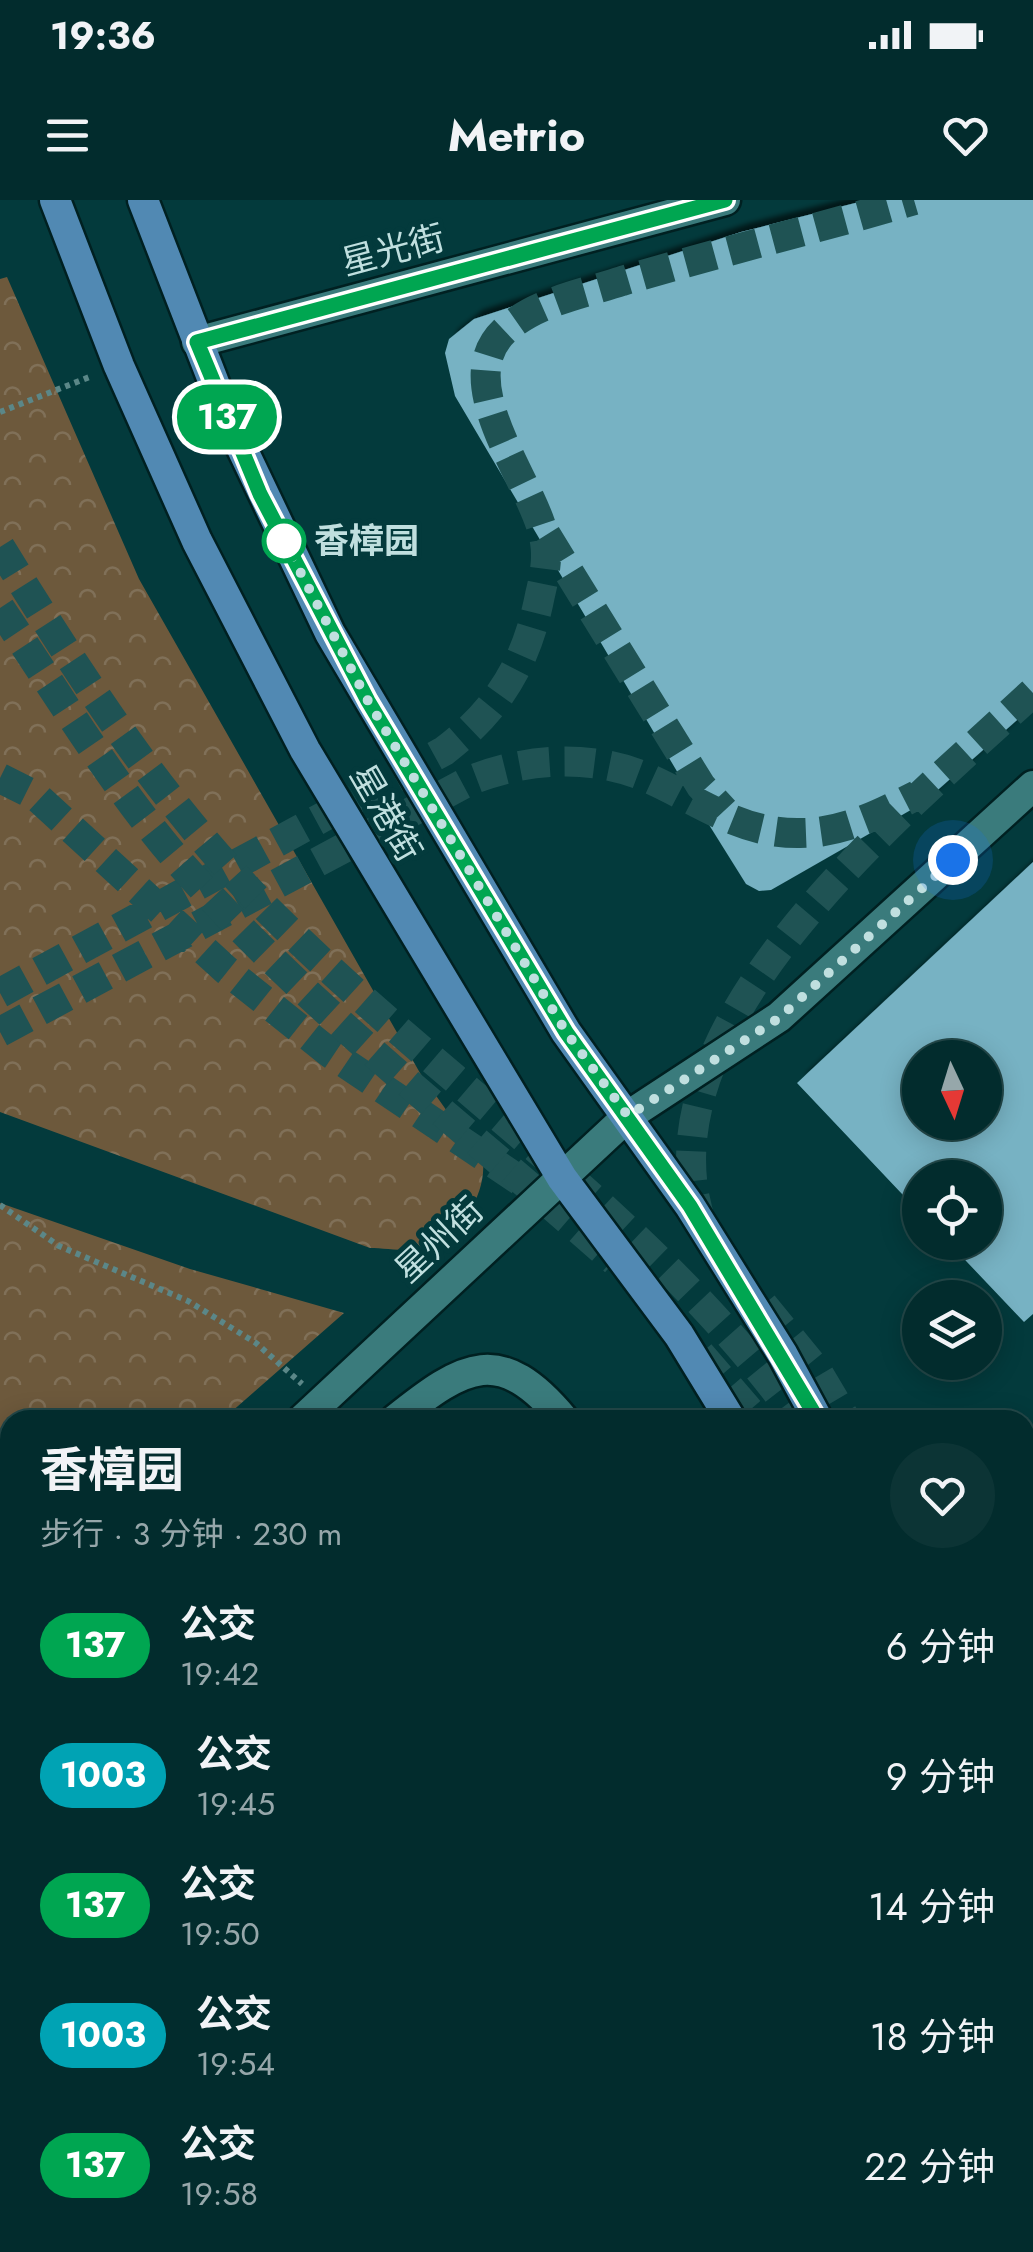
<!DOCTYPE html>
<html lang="zh">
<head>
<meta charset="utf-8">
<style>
	body { margin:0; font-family:Jost,"Noto Sans SC",sans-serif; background:#0c3435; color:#f1f3f6; height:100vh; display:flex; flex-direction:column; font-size:38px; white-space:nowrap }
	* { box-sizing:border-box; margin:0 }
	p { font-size:32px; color:#96a7aa }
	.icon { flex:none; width:55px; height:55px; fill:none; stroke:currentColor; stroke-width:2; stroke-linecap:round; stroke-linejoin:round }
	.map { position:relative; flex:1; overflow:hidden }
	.side { position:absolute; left:0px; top:1210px; width:1035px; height:842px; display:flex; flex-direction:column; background:#022c2d; border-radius:30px 30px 0 0; box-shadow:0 5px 25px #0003,0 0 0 2px #234849 }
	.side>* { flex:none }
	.badge { padding:0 20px; border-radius:32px; font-size:35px; line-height:65px }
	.needle { width:65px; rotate:176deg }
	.fabs { position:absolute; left:902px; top:840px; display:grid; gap:20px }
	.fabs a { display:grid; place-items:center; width:100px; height:100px; border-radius:50%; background:#022c2d; box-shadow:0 5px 25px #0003,0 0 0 2px #234849; font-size:50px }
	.you { position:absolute; width:50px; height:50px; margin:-25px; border:8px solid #fff; border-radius:50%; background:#1a73e8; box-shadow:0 0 0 15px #1a73e833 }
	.map>.badge { position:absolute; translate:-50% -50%; box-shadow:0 0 0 5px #fff }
	.round { display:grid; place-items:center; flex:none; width:105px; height:105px; border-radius:52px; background:#0c3435 }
	.overview { display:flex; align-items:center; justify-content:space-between; height:170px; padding:0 40px }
	h1 { font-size:48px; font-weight:700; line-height:75px }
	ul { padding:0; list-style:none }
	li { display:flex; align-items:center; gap:30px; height:130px; padding:0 40px }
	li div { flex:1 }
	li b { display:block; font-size:38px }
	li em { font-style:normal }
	li .badge { min-width:110px; font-weight:700; text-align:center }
	.status { display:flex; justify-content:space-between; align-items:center; height:70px; padding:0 50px; background:#022c2d; direction:ltr }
	.status svg { height:28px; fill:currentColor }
	header { display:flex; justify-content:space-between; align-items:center; height:130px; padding:0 40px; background:#022c2d; font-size:45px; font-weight:700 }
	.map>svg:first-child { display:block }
</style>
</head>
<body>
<div class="status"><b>19:36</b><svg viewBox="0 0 49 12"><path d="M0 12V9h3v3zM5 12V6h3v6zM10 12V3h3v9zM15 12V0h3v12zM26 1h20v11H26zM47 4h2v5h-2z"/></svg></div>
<header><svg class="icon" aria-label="menu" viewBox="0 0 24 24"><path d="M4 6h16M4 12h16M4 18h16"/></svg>Metrio<svg class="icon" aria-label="heart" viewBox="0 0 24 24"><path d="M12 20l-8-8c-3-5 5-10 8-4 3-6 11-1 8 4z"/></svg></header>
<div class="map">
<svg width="1033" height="2052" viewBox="0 0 1033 2052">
	<defs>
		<pattern id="grass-tufts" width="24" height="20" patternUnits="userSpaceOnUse" patternTransform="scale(2.5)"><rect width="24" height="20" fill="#6d593c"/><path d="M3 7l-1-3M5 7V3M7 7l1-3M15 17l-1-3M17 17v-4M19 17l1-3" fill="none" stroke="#807058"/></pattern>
		<pattern id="forest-crowns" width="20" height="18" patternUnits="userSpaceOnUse" patternTransform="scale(2.5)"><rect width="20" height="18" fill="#6d593c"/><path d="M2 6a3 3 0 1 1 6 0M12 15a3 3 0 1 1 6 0" fill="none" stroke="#807058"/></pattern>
		<filter id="shadow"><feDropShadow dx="9" dy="-9" stdDeviation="2.5" flood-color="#0009"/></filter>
	</defs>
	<rect width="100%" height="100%" fill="#033a3c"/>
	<path fill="url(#grass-tufts)" d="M 0,1471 L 10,1479 L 10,1630 L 0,1636 Z"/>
	<path fill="url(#forest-crowns)" d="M 7,77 L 139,379 L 420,873 L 483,962 C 486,994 462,1031 433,1046 C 416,1054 388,1048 370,1048 L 0,912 L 0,79 Z
		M 0,1003 L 190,1069 L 344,1113 L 222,1220 L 10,1220 L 10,1363 L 0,1361 Z"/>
	<path fill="#77b2c3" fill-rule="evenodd" filter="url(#shadow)" d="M 867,0 L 1033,0 L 1033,506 L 923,603 L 771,690 L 759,691 L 746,684 L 701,612 L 455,196 L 445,153 L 449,139 L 474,119 L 741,32 Z
		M 1033,662 L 1033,1114 L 1024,1122 L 948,1042 L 985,1042 L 985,978 L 920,978 L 920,1013 L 797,883 ZM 920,858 L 985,858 L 985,922 L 920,922 Z
		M 10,1781 L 10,1852 L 0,1858 L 0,1786 Z
		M 65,2042 L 198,2042 L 184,2052 L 72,2052 Z
		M 316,2042 L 458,2042 L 464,2052 L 312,2052 L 309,2047 Z
		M 735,2042 L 800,2042 L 793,2052 L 726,2052 Z
		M 803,2042 L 841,2042 L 836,2052 Z"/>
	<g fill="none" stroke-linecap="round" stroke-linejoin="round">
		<path stroke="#1f5354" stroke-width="30" stroke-dasharray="30 15" stroke-linecap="butt" d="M 546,335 L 701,586 L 724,611
			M 0,578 L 36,596 L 226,770 L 330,853 L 537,992
			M 0,793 L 444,551 C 499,509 527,462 540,395 C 544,378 548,360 545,342 C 537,285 442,178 510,126 C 541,101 585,93 622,81 C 719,52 817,29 914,0
			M 0,832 L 469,581 C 524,558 594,553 650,579 C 701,602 741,634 800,633 C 843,633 880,614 917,595
			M 702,1025 C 633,827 908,609 1033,492
			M 763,1105 L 817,1171 L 846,1220"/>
		<path stroke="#1f5354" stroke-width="30" stroke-dasharray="30 15" stroke-linecap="butt" d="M 0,347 C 76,470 158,597 259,701 C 434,879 651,1016 798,1220
			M 0,408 C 57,493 112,584 179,662 C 309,810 468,930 615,1061
			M 700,1154 L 757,1220
			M 1025,1756 L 1033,1792
			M 1025,1909 L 1033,1945"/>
		<defs>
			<path id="minor" d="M 197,142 L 725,0
				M 302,1220 L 628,916 L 779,817 L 1033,586
				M 395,1220 C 465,1164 500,1143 564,1220
				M 0,1432 L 10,1437
				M 0,1681 L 10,1674
				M 855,2052 L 858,2042"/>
			<path id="major" d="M 55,0 L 119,166 L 197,341 L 305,550 L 562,978 L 679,1135 L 731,1220
				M 143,0 L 228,219 L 330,433 L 566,832 L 690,1006 L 783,1155 L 818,1220
				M 1025,1327 L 1033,1319
				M 1025,1422 L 1033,1414
				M 1025,1714 L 1033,1743
				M 1025,2000 L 1033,2036"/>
		</defs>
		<use href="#minor" stroke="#002021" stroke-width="35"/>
		<use href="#major" stroke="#002021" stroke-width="35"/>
		<path stroke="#5b8788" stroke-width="6" stroke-dasharray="5 5" stroke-linecap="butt" d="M 0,212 L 92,176
			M 0,1005 L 59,1046 L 188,1101 L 256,1143 L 302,1184"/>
		<use href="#minor" stroke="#3a7b7c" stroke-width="30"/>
		<use href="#major" stroke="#5189b3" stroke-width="30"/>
	</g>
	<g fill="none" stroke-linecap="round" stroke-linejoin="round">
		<defs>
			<path id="line" d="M 725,0 L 197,142 L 260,294 L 368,501 L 566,832 L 690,1006 L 818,1220"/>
		</defs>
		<use href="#line" stroke="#fff" stroke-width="22"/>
		<use href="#line" stroke="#00a651" stroke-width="15"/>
		<path stroke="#c0dfdf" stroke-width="10" stroke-dasharray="0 18" d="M 284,341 L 368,501 L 566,832 L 628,916 L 779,818 L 953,660"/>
	</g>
	<circle fill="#fff" stroke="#00a651" stroke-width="5" cx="284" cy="341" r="20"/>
	<g text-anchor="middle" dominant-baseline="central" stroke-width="10" stroke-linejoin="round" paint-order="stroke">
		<g font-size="35" fill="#c0dfdf" stroke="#033a3c">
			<text transform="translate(393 50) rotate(-15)">星光街</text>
			<text transform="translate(386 613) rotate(60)">星港街</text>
			<text transform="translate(439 1040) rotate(-43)">星州街</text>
		</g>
		<g font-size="35" font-weight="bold" fill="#c0dfdf" stroke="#033a3c" text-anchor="start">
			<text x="314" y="341">香樟园</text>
		</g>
	</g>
</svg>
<div class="fabs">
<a><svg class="needle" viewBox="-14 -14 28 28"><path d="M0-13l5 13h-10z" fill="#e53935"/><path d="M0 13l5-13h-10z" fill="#96a7aa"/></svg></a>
<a><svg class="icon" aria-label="locate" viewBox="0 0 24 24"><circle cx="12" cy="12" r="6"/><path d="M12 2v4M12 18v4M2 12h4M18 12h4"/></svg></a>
<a><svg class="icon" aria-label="layers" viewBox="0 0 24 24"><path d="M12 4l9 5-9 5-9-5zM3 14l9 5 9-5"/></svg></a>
</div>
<div class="you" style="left:953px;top:660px"></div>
<b class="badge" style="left:227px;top:217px;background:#00a651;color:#fff">137</b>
<section class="side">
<div class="overview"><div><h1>香樟园</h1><p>步行 · 3 分钟 · 230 m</p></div><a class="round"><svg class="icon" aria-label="heart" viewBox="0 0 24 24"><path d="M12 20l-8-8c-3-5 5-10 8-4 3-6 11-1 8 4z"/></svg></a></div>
<ul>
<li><span class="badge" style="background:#00a651;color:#fff">137</span><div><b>公交</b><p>19:42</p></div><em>6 分钟</em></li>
<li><span class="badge" style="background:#00a3b4;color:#fff">1003</span><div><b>公交</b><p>19:45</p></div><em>9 分钟</em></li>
<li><span class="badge" style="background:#00a651;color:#fff">137</span><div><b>公交</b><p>19:50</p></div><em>14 分钟</em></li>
<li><span class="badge" style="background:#00a3b4;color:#fff">1003</span><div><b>公交</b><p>19:54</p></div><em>18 分钟</em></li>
<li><span class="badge" style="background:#00a651;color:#fff">137</span><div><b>公交</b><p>19:58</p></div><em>22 分钟</em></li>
</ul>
</section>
</div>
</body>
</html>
